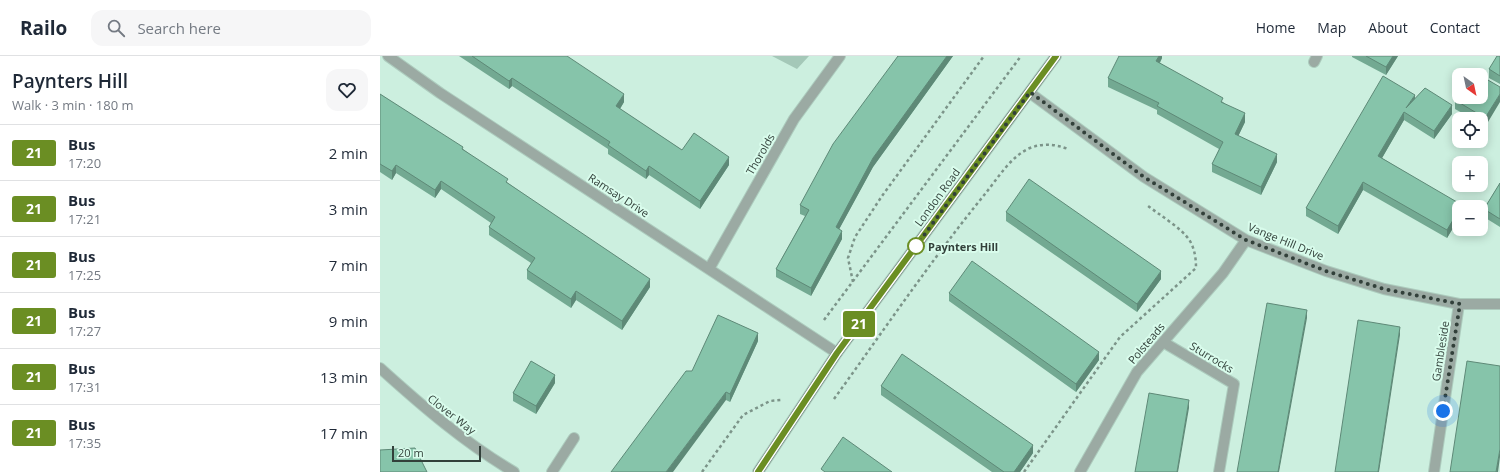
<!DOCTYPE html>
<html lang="en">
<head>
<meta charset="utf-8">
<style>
	body { margin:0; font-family:"Open Sans",sans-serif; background:#f6f6f7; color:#1f2937; height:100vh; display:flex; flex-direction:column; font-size:15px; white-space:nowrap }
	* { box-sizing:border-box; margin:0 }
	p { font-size:13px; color:#747a83 }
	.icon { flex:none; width:22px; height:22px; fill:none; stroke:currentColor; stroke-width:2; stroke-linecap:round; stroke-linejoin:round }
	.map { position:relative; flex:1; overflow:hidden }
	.sheet { display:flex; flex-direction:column; background:#fff; width:380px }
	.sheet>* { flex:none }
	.badge { padding:0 8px; border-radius:3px; font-size:14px; line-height:26px }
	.needle { width:26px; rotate:147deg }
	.tools { position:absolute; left:1072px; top:12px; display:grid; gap:8px }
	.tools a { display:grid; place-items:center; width:36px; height:36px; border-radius:8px; background:#fff; box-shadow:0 2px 10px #0003; font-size:20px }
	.scale { position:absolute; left:12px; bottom:10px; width:89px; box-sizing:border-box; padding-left:4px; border:2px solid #32403a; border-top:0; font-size:11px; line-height:14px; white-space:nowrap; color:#32403a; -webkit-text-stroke:3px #d9fcec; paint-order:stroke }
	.you { position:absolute; width:20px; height:20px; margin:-10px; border:3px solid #fff; border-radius:50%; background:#1a73e8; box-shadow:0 0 0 6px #1a73e833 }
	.map>.badge { position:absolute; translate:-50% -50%; box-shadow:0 0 0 2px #fff }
	.round { display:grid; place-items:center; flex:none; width:42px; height:42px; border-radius:12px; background:#f6f6f7 }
	.summary { display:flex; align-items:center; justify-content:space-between; height:68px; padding:0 12px }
	h1 { font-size:19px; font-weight:600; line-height:30px }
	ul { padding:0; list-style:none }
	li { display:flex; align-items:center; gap:12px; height:56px; padding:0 12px; border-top:1px solid #e0e1e3 }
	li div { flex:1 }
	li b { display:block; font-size:15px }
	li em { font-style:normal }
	li .badge { min-width:44px; font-weight:700; text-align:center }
	header { display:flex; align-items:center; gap:24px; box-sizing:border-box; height:56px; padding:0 20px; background:#fff; border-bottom:1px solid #e0e1e3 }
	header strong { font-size:19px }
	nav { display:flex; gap:22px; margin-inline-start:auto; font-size:14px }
	.search { width:280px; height:36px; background:#f6f6f7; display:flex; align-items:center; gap:10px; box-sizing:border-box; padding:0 14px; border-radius:12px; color:#747a83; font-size:15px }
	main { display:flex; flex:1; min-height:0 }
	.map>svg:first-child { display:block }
</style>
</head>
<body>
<header>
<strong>Railo</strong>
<div class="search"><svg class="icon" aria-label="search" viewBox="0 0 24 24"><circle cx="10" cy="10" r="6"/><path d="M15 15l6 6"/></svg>Search here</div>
<nav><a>Home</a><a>Map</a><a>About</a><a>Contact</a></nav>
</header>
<main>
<section class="sheet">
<div class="summary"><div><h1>Paynters Hill</h1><p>Walk · 3 min · 180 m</p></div><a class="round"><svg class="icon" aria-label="heart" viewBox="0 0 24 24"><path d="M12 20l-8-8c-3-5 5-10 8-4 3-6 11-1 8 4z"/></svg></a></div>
<ul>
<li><span class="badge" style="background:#6b8e23;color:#fff">21</span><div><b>Bus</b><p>17:20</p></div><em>2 min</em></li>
<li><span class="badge" style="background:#6b8e23;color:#fff">21</span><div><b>Bus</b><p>17:21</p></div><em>3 min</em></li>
<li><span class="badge" style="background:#6b8e23;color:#fff">21</span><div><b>Bus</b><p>17:25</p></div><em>7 min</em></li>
<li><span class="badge" style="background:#6b8e23;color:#fff">21</span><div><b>Bus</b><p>17:27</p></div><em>9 min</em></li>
<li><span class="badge" style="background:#6b8e23;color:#fff">21</span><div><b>Bus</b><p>17:31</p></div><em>13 min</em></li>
<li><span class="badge" style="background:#6b8e23;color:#fff">21</span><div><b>Bus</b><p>17:35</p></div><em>17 min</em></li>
</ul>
</section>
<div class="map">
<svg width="1120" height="416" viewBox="0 0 1120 416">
	<rect width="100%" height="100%" fill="#ccefdf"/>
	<path fill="#a4c8b8" d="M 392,0 L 429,0 L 417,13 Z"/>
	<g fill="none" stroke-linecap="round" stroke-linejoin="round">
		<defs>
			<path id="minor" d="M 8,0 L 60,37 L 457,297
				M 934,6 L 937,0
				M 650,37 L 764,121 L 866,184 L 946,215 L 1004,233 L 1079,248 L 1120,248
				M 329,213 L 414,63 L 460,0
				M 783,286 L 854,328 L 839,416
				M 0,312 C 42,350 85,387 134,416
				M 172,416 L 194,382
				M 700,416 L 757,316 L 843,217 L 866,184
				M 1054,416 L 1079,248"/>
			<path id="major" d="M 378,416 L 457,297 L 676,0"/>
		</defs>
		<use href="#minor" stroke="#adccbe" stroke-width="12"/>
		<use href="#major" stroke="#adccbe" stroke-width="12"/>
		<path stroke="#7c9489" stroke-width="2.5" stroke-dasharray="3 3" stroke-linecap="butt" d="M 473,226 L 468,202 L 475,181 L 502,140 L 604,0
			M 444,264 L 641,0
			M 454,343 C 504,274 552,203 605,138 C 618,122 631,100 650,92 C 663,87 675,88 688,93
			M 322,416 L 363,359 L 390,345 L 401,344
			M 644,416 L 740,281 L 816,212 C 816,203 815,194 810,185 C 802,172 779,159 767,149"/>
		<use href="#minor" stroke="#9baaa3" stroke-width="10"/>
		<use href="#major" stroke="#5d786c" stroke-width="10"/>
	</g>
	<path fill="#73a992" d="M 79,0 L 158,0 L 244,46 L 240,53 L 302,94 L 349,109 L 320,153 L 269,119 L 266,123 L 228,98 L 228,93 L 132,30 L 129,33 Z
		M 518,0 L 573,0 L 493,111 L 459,173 L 462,183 L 431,240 L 396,221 L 396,213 L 425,160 L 420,158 L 420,149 Z
		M 782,0 L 782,2 L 780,7 L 843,46 L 865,66 L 858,80 L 897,106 L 881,139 L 832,116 L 832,108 L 839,93 L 777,58 L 777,54 L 728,31 L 728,22 Z
		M 972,0 L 1018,0 L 1006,19 L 972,1 Z
		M 1120,0 L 1120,28 L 1109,22 L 1109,13 Z
		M 1120,31 L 1105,71 L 1101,68 L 1101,63 L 1093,63 L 1075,53 L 1075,44 Z
		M 0,38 L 83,93 L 128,127 L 270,231 L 242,274 L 196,244 L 191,252 L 147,223 L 147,214 L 151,207 L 109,179 L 109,171 L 111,167 L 61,133 L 55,142 L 16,117 L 12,124 L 0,116 Z
		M 1035,43 L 1072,58 L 1054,83 L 1024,64 L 1002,102 L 1082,151 L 1079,151 L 1079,162 L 1067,182 L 983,134 L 958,178 L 926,160 L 926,152 Z
		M 1120,127 L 1120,171 L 1104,161 L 1104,153 Z
		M 626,156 L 781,223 L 757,256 L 626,165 Z
		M 569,237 L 719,304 L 696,336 L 569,245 Z
		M 378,285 L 350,346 L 346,344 L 312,315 Z
		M 175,327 L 156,358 L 133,345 L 133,337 Z
		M 501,330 L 653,397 L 640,416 L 612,416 L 501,339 Z"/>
	<path fill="#5e8977" d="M 567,0 L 573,0 L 493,111 L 456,179 L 456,171 L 493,102 Z
		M 779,0 L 782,0 L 782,2 L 776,13 L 776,5 Z
		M 1013,0 L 1018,0 L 1006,19 L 1006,11 Z
		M 132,22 L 132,30 L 129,33 L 129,25 Z
		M 244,38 L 244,46 L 236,59 L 236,50 Z
		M 1120,38 L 1120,46 L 1105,71 L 1105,62 Z
		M 1035,39 L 1035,47 L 1026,52 Z
		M 1072,49 L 1072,58 L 1054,83 L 1054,75 Z
		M 1024,56 L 1024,64 L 998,109 L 998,100 Z
		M 865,57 L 865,66 L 855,87 L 855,78 Z
		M 897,98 L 897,106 L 881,139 L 881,131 Z
		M 349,101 L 349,109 L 320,153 L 320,145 Z
		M 16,109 L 16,117 L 12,124 L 12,115 Z
		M 269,110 L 269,119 L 266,123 L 266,115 Z
		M 61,125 L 61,133 L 55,142 L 55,134 Z
		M 983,126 L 983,134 L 958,178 L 958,170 Z
		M 1079,154 L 1079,162 L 1067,182 L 1067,174 Z
		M 462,175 L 462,183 L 431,240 L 431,232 Z
		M 781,215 L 781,223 L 757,256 L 757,248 Z
		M 270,223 L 270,231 L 242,274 L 242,265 Z
		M 196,235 L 196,244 L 191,252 L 191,243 Z
		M 927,254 L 927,262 L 899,416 L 898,416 Z
		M 1020,271 L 1020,279 L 999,416 L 998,416 Z
		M 378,277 L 378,285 L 350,346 L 350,338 Z
		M 719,296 L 719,304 L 696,336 L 696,328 Z
		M 175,319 L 175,327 L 156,358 L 156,350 Z
		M 346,336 L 346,344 L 293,416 L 286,416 Z
		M 809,344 L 809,352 L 798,416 L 797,416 Z
		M 653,389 L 653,397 L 640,416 L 634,416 Z
		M 1120,393 L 1120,401 L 1118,416 L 1116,416 Z"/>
	<path fill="#86c4aa" stroke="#5e8977" d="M 92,0 L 187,0 L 244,38 L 236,50 L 302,94 L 314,77 L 349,101 L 320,145 L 269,110 L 266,115 L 228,89 L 230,86 L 132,22 L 129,25 Z
		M 518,0 L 567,0 L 493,102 L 456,171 L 462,175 L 431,232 L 396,213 L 429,154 L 420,149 L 453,88 Z
		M 739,0 L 779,0 L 776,5 L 843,42 L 841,46 L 865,57 L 855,78 L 897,98 L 881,131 L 832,108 L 843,86 L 777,50 L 779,47 L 728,22 Z
		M 986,0 L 1013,0 L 1006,11 Z
		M 1117,0 L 1120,0 L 1120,20 L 1109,13 Z
		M 1093,15 L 1100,19 L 1091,19 Z
		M 1003,20 L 1035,39 L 1026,52 L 1045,32 L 1072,49 L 1054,75 L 1024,56 L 998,100 L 1082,149 L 1081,151 L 1079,151 L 1079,154 L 1067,174 L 983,126 L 958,170 L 926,152 Z
		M 1101,20 L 1120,31 L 1120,38 L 1105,62 L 1075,44 L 1079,38 L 1079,41 L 1101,41 Z
		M 0,38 L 83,91 L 82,93 L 128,123 L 126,126 L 270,223 L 242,265 L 196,235 L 191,243 L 147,214 L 155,202 L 109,171 L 115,161 L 61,125 L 55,134 L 16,109 L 12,115 L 0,108 Z
		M 649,123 L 781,215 L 757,248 L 626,156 Z
		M 1120,127 L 1120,163 L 1104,153 Z
		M 592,205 L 719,296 L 696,328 L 569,237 Z
		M 887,247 L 927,254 L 898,416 L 857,416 Z
		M 338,259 L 378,277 L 350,338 L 346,336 L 286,416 L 231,416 L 306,315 L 312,315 Z
		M 978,264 L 1020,271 L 998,416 L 955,416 Z
		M 522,298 L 653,389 L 634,416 L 624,416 L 501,330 Z
		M 151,305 L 175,319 L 156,350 L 133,337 Z
		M 1087,305 L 1120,310 L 1120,393 L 1116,416 L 1070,416 Z
		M 769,337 L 809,344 L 797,416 L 755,416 Z
		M 463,381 L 512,416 L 445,416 L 441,413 Z
		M 35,392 L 47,416 L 0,416 L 0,394 Z"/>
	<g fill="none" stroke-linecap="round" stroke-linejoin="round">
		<defs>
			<path id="line" d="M 378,416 L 457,297 L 676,0"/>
		</defs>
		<use href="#line" stroke="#fff" stroke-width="9"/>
		<use href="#line" stroke="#6b8e23" stroke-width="6"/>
		<path stroke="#32403a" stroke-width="4" stroke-dasharray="0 7.2" d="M 536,190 L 650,36 L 764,121 L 866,184 L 946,215 L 1004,233 L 1080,248 L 1063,355"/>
	</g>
	<circle fill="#fff" stroke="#6b8e23" stroke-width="2" cx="536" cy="190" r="8"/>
	<g text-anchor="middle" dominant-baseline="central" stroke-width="4" stroke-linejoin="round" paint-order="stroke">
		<g font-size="11" fill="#32403a" stroke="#d9fcec">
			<text transform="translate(380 98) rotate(-60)">Thorolds</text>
			<text transform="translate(239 139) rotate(33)">Ramsay Drive</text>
			<text transform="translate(557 141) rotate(-54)">London Road</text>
			<text transform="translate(906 185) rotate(22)">Vange Hill Drive</text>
			<text transform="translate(766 287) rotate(-50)">Polsteads</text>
			<text transform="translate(1060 295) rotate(-81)">Gambleside</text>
			<text transform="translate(832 301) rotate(31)">Sturrocks</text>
			<text transform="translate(72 358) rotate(38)">Clover Way</text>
		</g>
		<g font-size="11" font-weight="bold" fill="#32403a" stroke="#d9fcec" text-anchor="start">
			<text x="548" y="190">Paynters Hill</text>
		</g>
	</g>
</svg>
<div class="tools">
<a><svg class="needle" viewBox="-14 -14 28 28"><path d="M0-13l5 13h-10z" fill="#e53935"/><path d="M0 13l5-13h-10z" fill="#747a83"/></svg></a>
<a><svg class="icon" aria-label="locate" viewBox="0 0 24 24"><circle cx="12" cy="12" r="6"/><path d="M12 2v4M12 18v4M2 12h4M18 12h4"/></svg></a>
<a>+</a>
<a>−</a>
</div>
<div class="scale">20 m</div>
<div class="you" style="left:1063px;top:355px"></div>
<b class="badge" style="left:479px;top:268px;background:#6b8e23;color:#fff">21</b>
</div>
</main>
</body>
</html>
